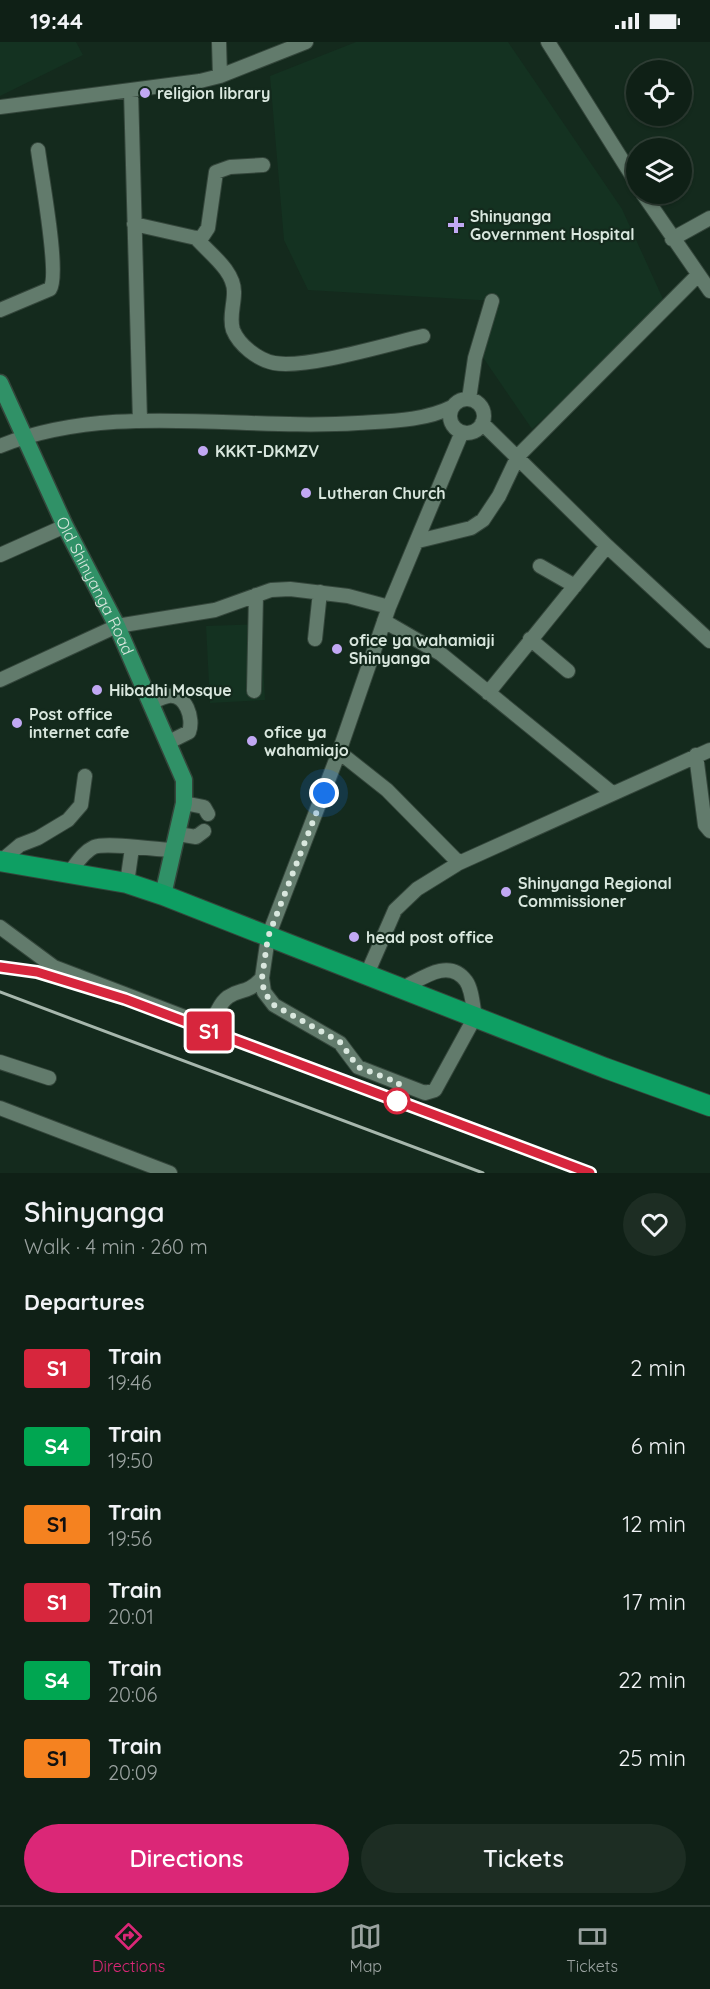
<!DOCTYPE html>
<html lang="en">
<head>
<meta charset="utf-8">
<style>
	body { margin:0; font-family:Quicksand,sans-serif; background:#1d2d23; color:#f1f3f6; height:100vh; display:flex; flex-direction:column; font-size:22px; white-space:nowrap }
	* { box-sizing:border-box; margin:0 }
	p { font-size:20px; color:#9ba3a1 }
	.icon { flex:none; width:33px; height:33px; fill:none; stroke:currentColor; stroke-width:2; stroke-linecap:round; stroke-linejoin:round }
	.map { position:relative; height:1131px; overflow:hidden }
	.sheet { display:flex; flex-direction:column; background:#0f2016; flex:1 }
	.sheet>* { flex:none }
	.badge { padding:0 12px; border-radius:4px; font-size:21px; line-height:39px }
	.tools { position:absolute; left:626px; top:18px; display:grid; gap:12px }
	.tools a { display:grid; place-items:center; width:66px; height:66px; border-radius:50%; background:#0f2016; box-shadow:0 2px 4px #0004,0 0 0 2px #2f3e35; font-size:30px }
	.you { position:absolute; width:30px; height:30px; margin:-15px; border:4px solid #fff; border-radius:50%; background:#1a73e8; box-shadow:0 0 0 9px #1a73e833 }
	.map>.badge { position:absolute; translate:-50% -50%; box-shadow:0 0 0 3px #fff }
	h2 { padding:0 24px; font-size:22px; line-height:54px }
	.round { display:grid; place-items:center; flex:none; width:63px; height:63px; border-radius:32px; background:#1d2d23 }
	.headline { display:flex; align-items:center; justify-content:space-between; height:102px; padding:0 24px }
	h1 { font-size:28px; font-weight:600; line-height:45px }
	.cta { display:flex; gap:12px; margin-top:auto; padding:12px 24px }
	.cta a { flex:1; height:69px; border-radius:36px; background:#db2777; color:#fff; font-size:24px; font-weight:600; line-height:69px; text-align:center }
	.cta a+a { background:#1d2d23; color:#f1f3f6 }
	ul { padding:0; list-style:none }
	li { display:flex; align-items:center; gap:18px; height:78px; padding:0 24px }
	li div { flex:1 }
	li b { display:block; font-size:22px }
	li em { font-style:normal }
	li .badge { min-width:66px; font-weight:700; text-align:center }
	.status { display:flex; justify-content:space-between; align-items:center; height:42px; padding:0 30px; background:#0f2016; direction:ltr }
	.status svg { height:16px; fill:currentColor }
	.tabs { display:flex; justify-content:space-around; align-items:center; height:84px; border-top:2px solid #2f3e35; background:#0f2016; font-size:16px; color:#9ba3a1 }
	.tabs a { display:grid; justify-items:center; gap:3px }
	.tabs .on { color:#db2777 }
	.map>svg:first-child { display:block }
</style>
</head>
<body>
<div class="status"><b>19:44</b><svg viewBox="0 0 49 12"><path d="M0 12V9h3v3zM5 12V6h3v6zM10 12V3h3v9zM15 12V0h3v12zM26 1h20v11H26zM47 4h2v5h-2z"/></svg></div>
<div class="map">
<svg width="710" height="1131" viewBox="0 0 710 1131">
	<rect width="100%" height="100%" fill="#142a1d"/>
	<path fill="#143221" d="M 0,0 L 76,0 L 83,13 L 0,54 Z
		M 356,0 L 508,0 L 622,167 L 663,257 L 661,271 L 532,387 L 482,314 L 496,259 L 308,248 L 284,198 L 270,34 Z
		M 261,582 L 265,658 L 210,661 L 206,584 Z"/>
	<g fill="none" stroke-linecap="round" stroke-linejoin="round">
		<defs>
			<path id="minor" d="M 219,0 L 220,34
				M 548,0 L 636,140
				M 131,49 L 140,379
				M 0,65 L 200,39 L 220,34 L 306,0
				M 643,152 L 710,249
				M 134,182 L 196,196 L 202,195 L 208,186 L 216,130 L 230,125 L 263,123
				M 196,196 C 209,211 235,229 234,251 C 234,263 229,276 233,288 C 239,303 258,318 274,321 C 306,327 389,302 423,294
				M 672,197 L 710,176
				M 0,268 L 50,247 C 60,233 41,131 38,108
				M 469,357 L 475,316 L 492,259
				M450 374a17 17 0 1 1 34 0a17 17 0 1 1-34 0Z
				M 482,381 L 607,504 L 710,599
				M 0,404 C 113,359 240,389 358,381 C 390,379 424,379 452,365
				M 418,499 L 471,486 L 483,478 L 499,454 L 518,414 L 698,233
				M 0,513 L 65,484
				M 540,524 L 575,544
				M 384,579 L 441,612 L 612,751
				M 315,597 L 320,550
				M 530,597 L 568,629
				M 0,638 L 117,584 L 215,568 L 271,548 L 290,547 L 348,554 L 389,565
				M 254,649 L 256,553
				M 488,651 L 607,504
				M 150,661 C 156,659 162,655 168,654 C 186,651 194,677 189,690 L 169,700
				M 339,710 L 387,748 L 459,821
				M 696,713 L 705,783 L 710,789
				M 184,761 L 204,765 L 208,772
				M 178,792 L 196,795 L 204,789
				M 1,819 L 20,803 L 38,796 L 68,778 L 81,763 L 85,734
				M 68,832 C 76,823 83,810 94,805 C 108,800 156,808 174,808
				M 127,841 L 132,806
				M 0,885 L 54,925 L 195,979 C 221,982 213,966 228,955 C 241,946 246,953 262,936
				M 367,932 L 395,868 L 417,847 L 459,821 L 710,708
				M 403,946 C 421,937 449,915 466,939 C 472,947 473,965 475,975 L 435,1048 L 425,1051 L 358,1025 L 340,1001 L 274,963 L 264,950 L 262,936 L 268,895 L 339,710 L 389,565 L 462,390
				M 0,1020 L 49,1036
				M 0,1066 L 170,1131"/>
			<g id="major">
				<path id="s1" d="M 0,341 L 65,484 L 117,584 L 184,738 L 184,761 L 163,853"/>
			</g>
			<path id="highway" d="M 0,819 L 127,841 L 163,853 L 605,1026 L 710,1064"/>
		</defs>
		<use href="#minor" stroke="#34463b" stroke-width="16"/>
		<use href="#major" stroke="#34463b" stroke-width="19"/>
		<use href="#highway" stroke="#34463b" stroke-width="22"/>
		<use href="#minor" stroke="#627b6c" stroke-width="14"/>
		<use href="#major" stroke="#309167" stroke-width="16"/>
		<use href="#highway" stroke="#0e9f63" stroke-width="20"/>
		<path stroke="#a7b7ad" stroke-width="3" d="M 0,925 L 58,936 L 125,957 L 590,1131
			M 0,950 L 483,1131"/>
	</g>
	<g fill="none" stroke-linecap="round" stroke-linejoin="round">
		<defs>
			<path id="line" d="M 0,925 L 37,930 L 125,957 L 590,1131"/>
		</defs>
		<use href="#line" stroke="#fff" stroke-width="14"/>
		<use href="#line" stroke="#d7263d" stroke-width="9"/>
		<path stroke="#d9e7de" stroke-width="6" stroke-dasharray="0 10.8" d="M 324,751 L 268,895 L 262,936 L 264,950 L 274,963 L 340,1000 L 358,1025 L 399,1041 L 397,1059"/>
	</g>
	<g fill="#c1a8f3" stroke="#142a1d" stroke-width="2">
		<circle cx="145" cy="51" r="6"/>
		<path d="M453 174h6v6h6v6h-6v6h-6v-6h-6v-6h6z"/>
		<circle cx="203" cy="409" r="6"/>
		<circle cx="306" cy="451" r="6"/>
		<circle cx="337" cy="607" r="6"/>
		<circle cx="97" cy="648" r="6"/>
		<circle cx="17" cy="681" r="6"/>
		<circle cx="252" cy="699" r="6"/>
		<circle cx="506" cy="850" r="6"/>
		<circle cx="354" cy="895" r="6"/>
	</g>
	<circle fill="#fff" stroke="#d7263d" stroke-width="3" cx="397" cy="1059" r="12"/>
	<g text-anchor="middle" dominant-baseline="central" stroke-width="4.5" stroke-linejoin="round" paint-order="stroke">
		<g font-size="16" font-weight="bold" fill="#d9e7de" stroke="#142a1d" text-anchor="start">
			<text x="157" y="51">religion library</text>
			<text x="470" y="174">Shinyanga<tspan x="470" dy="18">Government Hospital</tspan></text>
			<text x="215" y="409">KKKT-DKMZV</text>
			<text x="318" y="451">Lutheran Church</text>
			<text x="349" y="598">ofice ya wahamiaji<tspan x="349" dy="18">Shinyanga</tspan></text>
			<text x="109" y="648">Hibadhi Mosque</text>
			<text x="29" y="672">Post office<tspan x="29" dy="18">internet cafe</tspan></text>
			<text x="264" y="690">ofice ya<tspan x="264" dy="18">wahamiajo</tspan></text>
			<text x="518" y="841">Shinyanga Regional<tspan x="518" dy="18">Commissioner</tspan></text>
			<text x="366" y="895">head post office</text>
		</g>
		<g font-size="16" fill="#d9e7de" stroke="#142a1d">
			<text stroke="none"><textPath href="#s1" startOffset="224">Old Shinyanga Road</textPath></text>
		</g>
	</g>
</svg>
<div class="tools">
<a><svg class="icon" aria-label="locate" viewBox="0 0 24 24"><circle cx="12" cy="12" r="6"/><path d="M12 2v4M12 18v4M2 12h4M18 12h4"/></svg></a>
<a><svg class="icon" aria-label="layers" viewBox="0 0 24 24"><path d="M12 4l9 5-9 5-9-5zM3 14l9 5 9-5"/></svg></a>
</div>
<div class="you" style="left:324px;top:751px"></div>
<b class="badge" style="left:209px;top:989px;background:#d7263d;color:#fff">S1</b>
</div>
<section class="sheet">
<div class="headline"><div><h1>Shinyanga</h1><p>Walk · 4 min · 260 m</p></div><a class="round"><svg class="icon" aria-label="heart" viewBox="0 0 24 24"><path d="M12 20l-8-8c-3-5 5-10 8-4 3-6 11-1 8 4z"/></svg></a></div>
<h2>Departures</h2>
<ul>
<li><span class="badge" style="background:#d7263d;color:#fff">S1</span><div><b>Train</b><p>19:46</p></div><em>2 min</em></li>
<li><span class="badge" style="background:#00a651;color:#fff">S4</span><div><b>Train</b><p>19:50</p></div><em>6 min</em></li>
<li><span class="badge" style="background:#f58220;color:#111">S1</span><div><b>Train</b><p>19:56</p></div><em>12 min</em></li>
<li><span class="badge" style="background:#d7263d;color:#fff">S1</span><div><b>Train</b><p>20:01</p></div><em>17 min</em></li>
<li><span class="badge" style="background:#00a651;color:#fff">S4</span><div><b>Train</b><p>20:06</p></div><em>22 min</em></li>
<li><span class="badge" style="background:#f58220;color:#111">S1</span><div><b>Train</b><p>20:09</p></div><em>25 min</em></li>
</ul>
<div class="cta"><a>Directions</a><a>Tickets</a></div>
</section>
<nav class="tabs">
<a class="on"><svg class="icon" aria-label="directions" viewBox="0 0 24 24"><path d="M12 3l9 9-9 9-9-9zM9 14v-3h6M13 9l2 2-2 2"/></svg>Directions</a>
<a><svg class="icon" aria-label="map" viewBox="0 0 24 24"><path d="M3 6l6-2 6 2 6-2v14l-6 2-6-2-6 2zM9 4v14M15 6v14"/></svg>Map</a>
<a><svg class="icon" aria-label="tickets" viewBox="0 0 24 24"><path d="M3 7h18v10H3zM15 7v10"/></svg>Tickets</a>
</nav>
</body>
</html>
